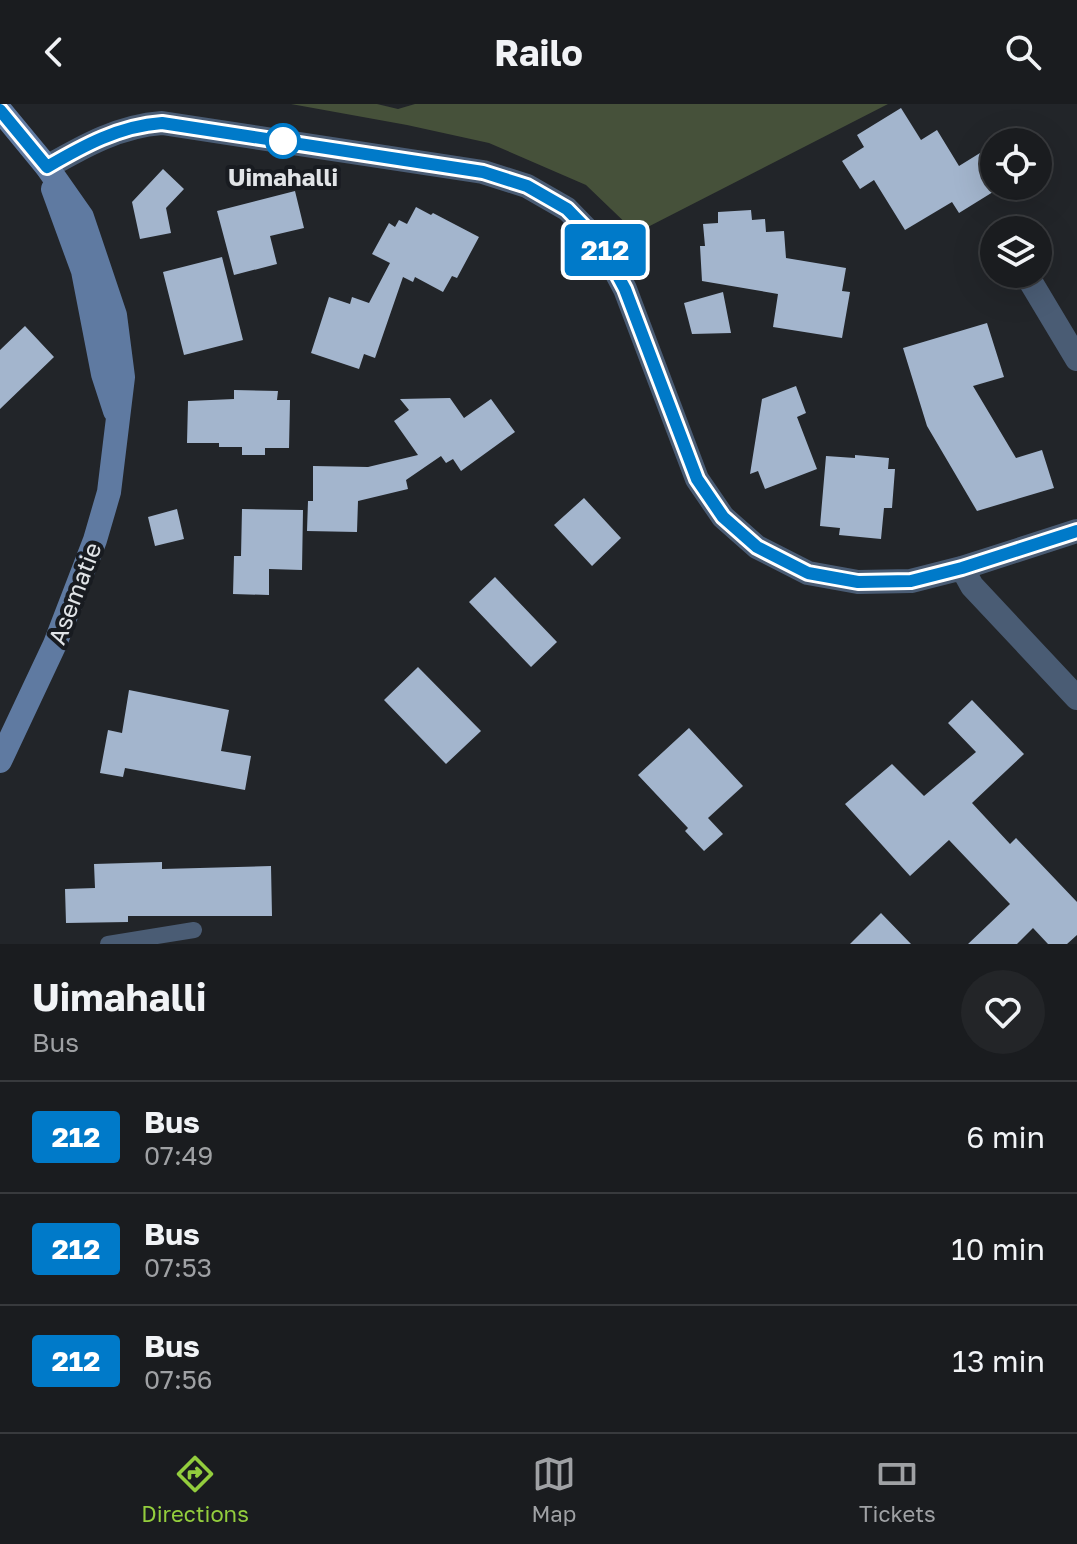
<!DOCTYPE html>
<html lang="en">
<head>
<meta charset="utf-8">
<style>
	body { margin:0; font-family:"Golos Text",sans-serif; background:#232528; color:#f1f3f6; height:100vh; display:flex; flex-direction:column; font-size:30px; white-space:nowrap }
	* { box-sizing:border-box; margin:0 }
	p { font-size:26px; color:#9fa1a4 }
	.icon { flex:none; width:44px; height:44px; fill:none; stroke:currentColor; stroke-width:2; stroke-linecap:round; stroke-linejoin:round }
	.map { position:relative; height:840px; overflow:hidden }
	.drawer { display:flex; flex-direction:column; background:#1a1c1f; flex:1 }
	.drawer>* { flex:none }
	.badge { padding:0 16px; border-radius:6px; font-size:28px; line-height:52px }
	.buttons { position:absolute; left:980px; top:24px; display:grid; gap:16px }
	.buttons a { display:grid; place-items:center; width:72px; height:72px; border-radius:50%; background:#1a1c1f; box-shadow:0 8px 32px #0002,0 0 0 2px #383a3d; font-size:40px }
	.map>.badge { position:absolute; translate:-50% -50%; box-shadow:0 0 0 4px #fff }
	.round { display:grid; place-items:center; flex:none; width:84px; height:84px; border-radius:42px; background:#232528 }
	.overview { display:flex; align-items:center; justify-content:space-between; height:136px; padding:0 32px }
	h1 { font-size:38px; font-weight:700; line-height:60px }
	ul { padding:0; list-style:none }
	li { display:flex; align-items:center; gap:24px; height:112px; padding:0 32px; border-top:2px solid #383a3d }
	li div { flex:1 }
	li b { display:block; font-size:30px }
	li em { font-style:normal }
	li .badge { min-width:88px; font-weight:700; text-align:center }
	header { display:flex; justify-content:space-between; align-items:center; height:104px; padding:0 32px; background:#1a1c1f; font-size:36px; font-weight:700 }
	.menu { display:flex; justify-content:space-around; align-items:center; height:112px; border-top:2px solid #383a3d; background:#1a1c1f; font-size:22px; color:#9fa1a4 }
	.menu a { display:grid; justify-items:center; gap:4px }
	.menu .active { color:#93cd3d }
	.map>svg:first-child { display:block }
</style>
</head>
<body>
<header><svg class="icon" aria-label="back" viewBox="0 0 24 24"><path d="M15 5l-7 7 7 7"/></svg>Railo<svg class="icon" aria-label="search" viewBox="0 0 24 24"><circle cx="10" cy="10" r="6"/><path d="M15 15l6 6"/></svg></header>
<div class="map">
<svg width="1077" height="840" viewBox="0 0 1077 840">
	<rect width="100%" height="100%" fill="#222529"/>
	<path fill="#46513a" d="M 291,0 L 377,0 L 398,5 L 415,0 L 888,0 L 636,129 L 586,81 L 489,39 L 407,21 Z"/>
	<path fill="#a3b5cd" d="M 901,4 L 921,36 L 937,26 L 959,62 L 980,49 L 994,72 L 994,82 L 1001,83 L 959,109 L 952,98 L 905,126 L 874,76 L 860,85 L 842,57 L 864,43 L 857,31 Z
		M 163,65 L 184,85 L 166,104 L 171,129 L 140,135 L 132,98 Z
		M 295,87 L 304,124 L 270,132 L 277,160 L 234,171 L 217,107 Z
		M 416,103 L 431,111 L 433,109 L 479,133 L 457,174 L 452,172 L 443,188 L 415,173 L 413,178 L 403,173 L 375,254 L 364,250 L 359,265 L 311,249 L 329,193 L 350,200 L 352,193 L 369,199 L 390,159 L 372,150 L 389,119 L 395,123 L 399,116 L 407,120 Z
		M 751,106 L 752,116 L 765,115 L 766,128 L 784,127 L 786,154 L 846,164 L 842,187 L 850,188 L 842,234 L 773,223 L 778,190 L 702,177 L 700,142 L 705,142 L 703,120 L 718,119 L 718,108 Z
		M 222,153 L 243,236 L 184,251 L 163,168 Z
		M 723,188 L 731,229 L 692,230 L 684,199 Z
		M 987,219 L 1004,273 L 973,282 L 1016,354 L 1042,346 L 1054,384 L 977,407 L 927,322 L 903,244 Z
		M 25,222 L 54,253 L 0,305 L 0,246 Z
		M 796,282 L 806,309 L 797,313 L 817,365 L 765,385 L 758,367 L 750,370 L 762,295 Z
		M 234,286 L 278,287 L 277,296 L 290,296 L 289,344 L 265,344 L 265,351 L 242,351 L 242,343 L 219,343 L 219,339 L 187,339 L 188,297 L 234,295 Z
		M 450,294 L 464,314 L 491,295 L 515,328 L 461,367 L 453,355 L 446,359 L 441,352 L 406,376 L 408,385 L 358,397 L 357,428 L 307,427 L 308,397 L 313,397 L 313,362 L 368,363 L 418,351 L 394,317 L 409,306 L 400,295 Z
		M 855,351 L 889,354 L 888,365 L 895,365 L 892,404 L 884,404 L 881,435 L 839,431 L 840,424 L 820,422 L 826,352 L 855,354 Z
		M 584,394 L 621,434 L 592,462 L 554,421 Z
		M 177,405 L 184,435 L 155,442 L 148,413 Z
		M 242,405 L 303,406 L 302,466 L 269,465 L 269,491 L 233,490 L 234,452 L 241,452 Z
		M 495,473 L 557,538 L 531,563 L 469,498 Z
		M 418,563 L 481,627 L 446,660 L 384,596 Z
		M 129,586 L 229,606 L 221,647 L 251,652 L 245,686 L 125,664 L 123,673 L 100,669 L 108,626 L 122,629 Z
		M 972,596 L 1024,650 L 972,699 L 1010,740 L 1016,734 L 1077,798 L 1077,831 L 1067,840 L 1048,840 L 1033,824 L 1017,840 L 968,840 L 1010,800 L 949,736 L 910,772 L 845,700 L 892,660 L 924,692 L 976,648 L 948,619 Z
		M 689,624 L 743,682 L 708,714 L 723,730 L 704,747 L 685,727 L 688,724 L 638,671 Z
		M 162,758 L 162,765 L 271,762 L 272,812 L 128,812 L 128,818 L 66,819 L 65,785 L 95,784 L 94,760 Z
		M 881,809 L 911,840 L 850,840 Z"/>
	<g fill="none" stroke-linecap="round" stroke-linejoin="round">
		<path stroke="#4a5c74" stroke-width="16" d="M 108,840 L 194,826"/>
		<path stroke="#4a5c74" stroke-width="24" d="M 47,63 C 84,42 119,22 162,19 L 483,68 L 527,82 L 567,105 L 601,140 L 625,185 L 697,375 L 723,413 L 757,443 L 808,469 L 858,478 L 911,477 L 962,464 L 1077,427
			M 1026,170 L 1077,255
			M 962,464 L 972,482 L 1077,594"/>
		<path stroke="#5f7aa1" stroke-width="24" d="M 0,6 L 47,63 L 82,113 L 115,211 L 123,273 L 109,388 L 95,436 L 55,540 L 0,657
			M 53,85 L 83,167 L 103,270 L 115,307"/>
	</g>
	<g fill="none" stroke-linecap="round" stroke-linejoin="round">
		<defs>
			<path id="line" d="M 0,6 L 47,63 C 83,42 119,22 162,19 L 483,68 L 527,82 L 567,105 L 601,140 L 625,185 L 697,375 L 723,413 L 757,443 L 808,469 L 858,478 L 911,477 L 962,464 L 1077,427"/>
		</defs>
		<use href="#line" stroke="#fff" stroke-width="18"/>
		<use href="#line" stroke="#007ac9" stroke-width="12"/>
	</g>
	<circle fill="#fff" stroke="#007ac9" stroke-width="4" cx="283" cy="37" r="16"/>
	<g text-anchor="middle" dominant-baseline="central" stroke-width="8" stroke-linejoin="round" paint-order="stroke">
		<g font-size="24" font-weight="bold" fill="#e1e4e7" stroke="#181b20">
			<text x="283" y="72">Uimahalli</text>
		</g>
		<g font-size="24" fill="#e1e4e7" stroke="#181b20">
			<text transform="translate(74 489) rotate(-69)">Asematie</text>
		</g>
	</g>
</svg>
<div class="buttons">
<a><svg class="icon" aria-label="locate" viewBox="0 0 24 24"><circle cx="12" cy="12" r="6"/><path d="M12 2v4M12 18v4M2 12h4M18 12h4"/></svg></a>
<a><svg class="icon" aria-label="layers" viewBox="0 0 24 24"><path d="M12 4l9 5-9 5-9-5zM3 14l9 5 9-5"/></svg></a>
</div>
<b class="badge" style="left:605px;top:146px;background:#007ac9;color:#fff">212</b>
</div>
<section class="drawer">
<div class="overview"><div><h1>Uimahalli</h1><p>Bus</p></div><a class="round"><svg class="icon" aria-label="heart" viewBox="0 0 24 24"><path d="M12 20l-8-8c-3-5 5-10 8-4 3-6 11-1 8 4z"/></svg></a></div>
<ul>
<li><span class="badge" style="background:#007ac9;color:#fff">212</span><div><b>Bus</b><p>07:49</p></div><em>6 min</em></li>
<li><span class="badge" style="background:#007ac9;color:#fff">212</span><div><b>Bus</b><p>07:53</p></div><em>10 min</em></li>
<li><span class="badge" style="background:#007ac9;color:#fff">212</span><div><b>Bus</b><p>07:56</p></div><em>13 min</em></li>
</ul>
</section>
<nav class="menu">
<a class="active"><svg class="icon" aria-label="directions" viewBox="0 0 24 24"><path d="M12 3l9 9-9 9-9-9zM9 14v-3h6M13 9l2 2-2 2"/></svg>Directions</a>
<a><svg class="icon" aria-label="map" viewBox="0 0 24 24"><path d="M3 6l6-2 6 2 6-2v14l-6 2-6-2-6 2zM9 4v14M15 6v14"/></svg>Map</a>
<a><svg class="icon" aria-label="tickets" viewBox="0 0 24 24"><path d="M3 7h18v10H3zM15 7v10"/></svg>Tickets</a>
</nav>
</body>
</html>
